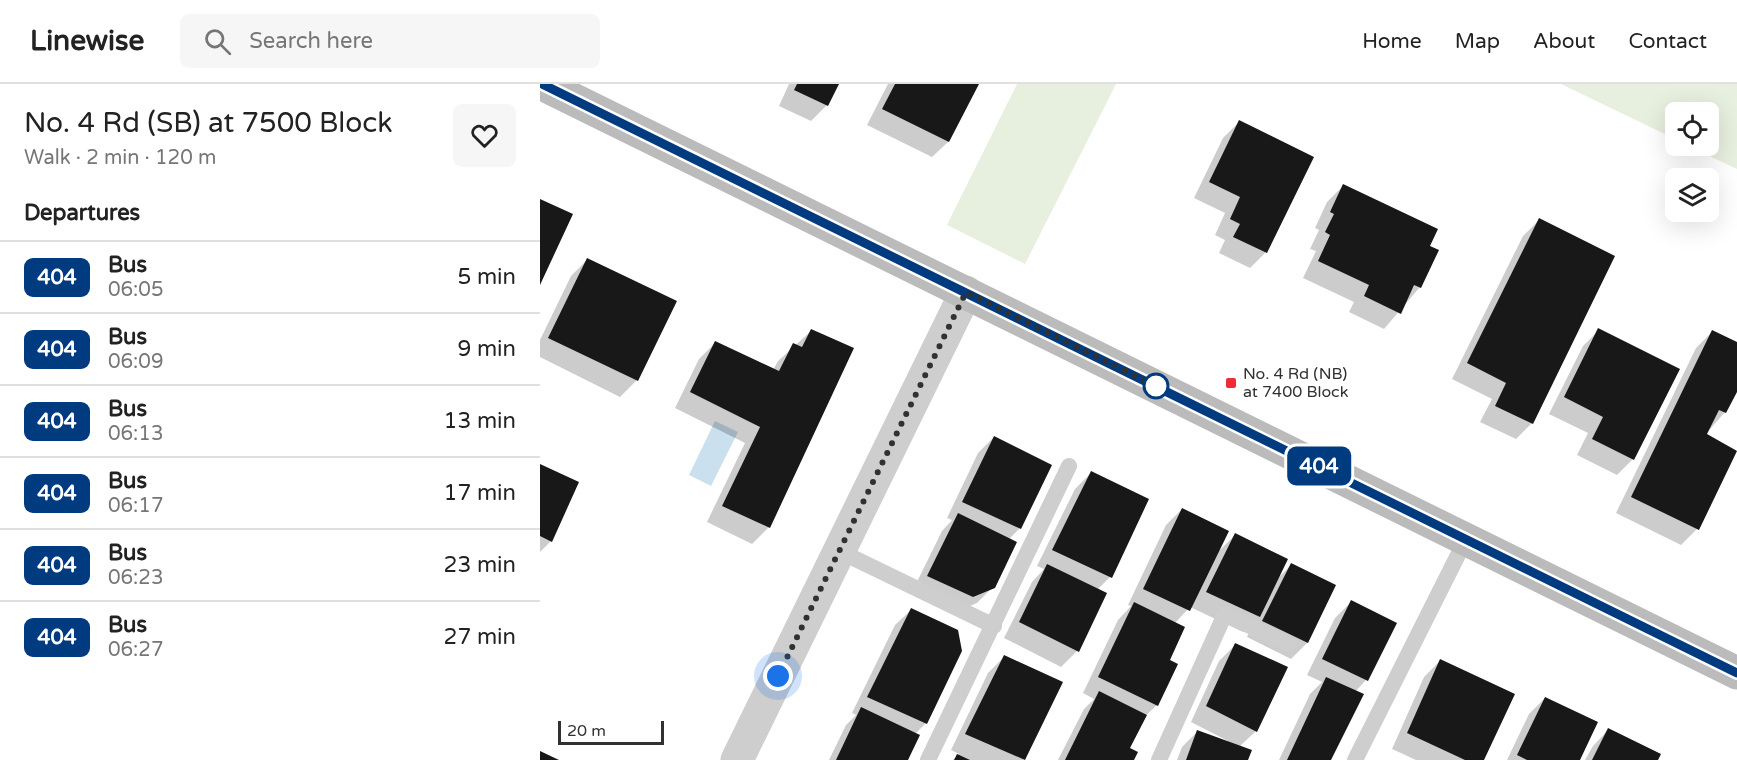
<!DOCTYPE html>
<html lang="en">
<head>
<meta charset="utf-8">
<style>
	body { margin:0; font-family:"Varela Round",sans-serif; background:#f6f6f6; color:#222; height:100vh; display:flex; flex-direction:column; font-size:22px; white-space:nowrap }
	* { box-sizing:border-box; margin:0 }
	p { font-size:20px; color:#767676 }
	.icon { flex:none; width:33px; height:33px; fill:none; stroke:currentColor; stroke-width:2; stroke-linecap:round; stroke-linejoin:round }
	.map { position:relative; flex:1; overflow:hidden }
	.side { display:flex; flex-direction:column; background:#fff; width:540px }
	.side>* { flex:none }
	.badge { padding:0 12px; border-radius:9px; font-size:21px; line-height:39px }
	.controls { position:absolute; left:1125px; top:18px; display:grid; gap:12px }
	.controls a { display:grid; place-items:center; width:54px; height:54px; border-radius:9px; background:#fff; box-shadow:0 6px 24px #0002; font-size:30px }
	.scale { position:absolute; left:18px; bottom:15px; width:106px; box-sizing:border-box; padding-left:6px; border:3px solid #313131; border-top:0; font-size:16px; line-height:21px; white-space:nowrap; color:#313131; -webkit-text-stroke:4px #fff; paint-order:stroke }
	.you { position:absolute; width:30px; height:30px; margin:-15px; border:4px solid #fff; border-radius:50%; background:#1a73e8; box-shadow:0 0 0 9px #1a73e833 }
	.map>.badge { position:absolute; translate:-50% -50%; box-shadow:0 0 0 3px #fff }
	h2 { padding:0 24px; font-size:22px; line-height:54px }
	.round { display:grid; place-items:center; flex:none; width:63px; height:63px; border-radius:9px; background:#f6f6f6 }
	.overview { display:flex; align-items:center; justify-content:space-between; height:102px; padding:0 24px }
	h1 { font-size:28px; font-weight:600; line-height:45px }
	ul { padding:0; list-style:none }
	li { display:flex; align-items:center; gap:18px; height:72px; padding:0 24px; border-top:2px solid #e0e0e0 }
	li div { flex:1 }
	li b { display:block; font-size:22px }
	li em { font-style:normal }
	li .badge { min-width:66px; font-weight:700; text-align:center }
	header { display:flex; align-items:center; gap:36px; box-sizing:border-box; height:84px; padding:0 30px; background:#fff; border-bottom:2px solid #e0e0e0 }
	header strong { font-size:28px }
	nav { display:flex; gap:33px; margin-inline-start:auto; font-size:21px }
	.search { width:420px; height:54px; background:#f6f6f6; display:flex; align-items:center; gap:15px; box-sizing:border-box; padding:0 21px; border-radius:9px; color:#767676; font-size:22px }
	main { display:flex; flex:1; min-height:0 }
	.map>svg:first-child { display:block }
</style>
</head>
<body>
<header>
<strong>Linewise</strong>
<div class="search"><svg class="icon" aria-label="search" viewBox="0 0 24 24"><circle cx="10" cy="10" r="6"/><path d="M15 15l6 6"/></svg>Search here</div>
<nav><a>Home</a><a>Map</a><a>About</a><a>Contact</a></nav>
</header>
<main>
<section class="side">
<div class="overview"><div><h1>No. 4 Rd (SB) at 7500 Block</h1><p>Walk · 2 min · 120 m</p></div><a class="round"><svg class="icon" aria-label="heart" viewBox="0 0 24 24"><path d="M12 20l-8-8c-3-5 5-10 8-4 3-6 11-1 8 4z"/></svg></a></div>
<h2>Departures</h2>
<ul>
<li><span class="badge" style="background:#003b80;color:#fff">404</span><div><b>Bus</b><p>06:05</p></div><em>5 min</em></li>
<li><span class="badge" style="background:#003b80;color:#fff">404</span><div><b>Bus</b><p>06:09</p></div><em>9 min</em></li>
<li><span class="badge" style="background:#003b80;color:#fff">404</span><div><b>Bus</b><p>06:13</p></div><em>13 min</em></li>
<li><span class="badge" style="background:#003b80;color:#fff">404</span><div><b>Bus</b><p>06:17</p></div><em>17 min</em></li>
<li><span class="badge" style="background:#003b80;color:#fff">404</span><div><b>Bus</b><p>06:23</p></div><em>23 min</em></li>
<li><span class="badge" style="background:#003b80;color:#fff">404</span><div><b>Bus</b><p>06:27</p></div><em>27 min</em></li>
</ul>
</section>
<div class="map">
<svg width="1197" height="676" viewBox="0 0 1197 676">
	<rect width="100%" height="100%" fill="#fff"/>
	<path fill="#e7efdf" d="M 477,0 L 576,0 L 485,180 L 407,141 Z
		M 1021,0 L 1197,0 L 1197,85 L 1148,62 L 1168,62 L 1168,28 L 1136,28 L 1135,55 Z"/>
	<path fill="#cae0ef" d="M 175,337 L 198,348 L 171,402 L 149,391 Z"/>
	<path fill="#0003" d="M 249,0 L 297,0 L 287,21 L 271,37 L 239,22 Z
		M 348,0 L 437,0 L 408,58 L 392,73 L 327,41 Z
		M 699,38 L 726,168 L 710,184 L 679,169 L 685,156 L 675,151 L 685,129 L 654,114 L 683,54 Z
		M 803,102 L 888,163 L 880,203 L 844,245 L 809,228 L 814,218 L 763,194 L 776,167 L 770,165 L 779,146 L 775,144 L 787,118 Z
		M 999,136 L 992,339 L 976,355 L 940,338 L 952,315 L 912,295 L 983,152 Z
		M 47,176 L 135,218 L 96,297 L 80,313 L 0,273 L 0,256 L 31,192 Z
		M 1059,246 L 1093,375 L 1077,391 L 1037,371 L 1048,349 L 1009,330 L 1043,262 Z
		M 271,247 L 312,264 L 228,444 L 212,460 L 167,438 L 205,359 L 135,324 L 159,275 L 175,259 L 233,286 L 238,277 Z
		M 1172,248 L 1197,260 L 1197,304 L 1185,328 L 1165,351 L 1196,366 L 1157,445 L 1141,461 L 1076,429 L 1156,264 Z
		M 454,353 L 480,444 L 469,455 L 453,503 L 437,519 L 416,528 L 372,508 L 402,447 L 412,436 L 407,434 L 438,369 Z
		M 0,382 L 11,457 L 0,468 Z
		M 551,389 L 570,493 L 557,506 L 565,510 L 537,567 L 521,583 L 464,554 L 492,498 L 504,485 L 497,482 L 535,405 Z
		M 642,425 L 677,469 L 695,451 L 738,494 L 751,481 L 794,502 L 767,559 L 751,575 L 707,553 L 715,536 L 703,548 L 650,523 L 635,539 L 617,621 L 603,634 L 588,664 L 592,676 L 518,676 L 544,625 L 554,615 L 543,609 L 578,536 L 591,522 L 588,521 L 626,441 Z
		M 811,518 L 826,596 L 815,608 L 790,676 L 739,676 L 770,610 L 782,598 L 767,591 L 795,534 Z
		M 371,526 L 420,567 L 386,639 L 375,650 L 366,676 L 289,676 L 306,641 L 316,631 L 312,629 L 355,541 Z
		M 695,561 L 716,647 L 699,663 L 706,676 L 637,676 L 642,663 L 658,647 L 687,659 L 688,657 L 651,638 L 679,577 Z
		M 464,573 L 521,599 L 483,676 L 413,676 L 419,670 L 411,666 L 448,589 Z
		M 900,577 L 942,676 L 876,676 L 852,665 L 884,593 Z
		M 1005,614 L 1039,676 L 967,676 L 989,630 Z
		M 1068,646 L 1117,676 L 1045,676 L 1053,662 Z"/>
	<path fill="#181818" d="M 257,0 L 299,0 L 288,22 L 254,6 Z
		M 355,0 L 439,0 L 409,58 L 342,25 Z
		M 699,36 L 774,73 L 727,169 L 693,153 L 700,140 L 690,135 L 700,113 L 669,98 Z
		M 803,100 L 898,145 L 890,162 L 899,166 L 881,204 L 874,201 L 861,230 L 824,212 L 829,201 L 778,177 L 790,151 L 785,148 L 794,130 L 790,128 Z
		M 0,115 L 33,130 L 0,201 Z
		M 999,134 L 1075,172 L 993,340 L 955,322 L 966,299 L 927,279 Z
		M 47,174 L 137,217 L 98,297 L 8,254 Z
		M 1058,244 L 1140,285 L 1094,376 L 1052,355 L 1063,333 L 1024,313 Z
		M 271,245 L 314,264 L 230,444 L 182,422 L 220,343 L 150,308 L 175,257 L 239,287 L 253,259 L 262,263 Z
		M 1172,246 L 1197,258 L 1197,308 L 1186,329 L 1179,326 L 1167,350 L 1197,367 L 1159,446 L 1091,413 Z
		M 454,352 L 512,381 L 481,445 L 422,418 Z
		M 0,380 L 39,398 L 12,458 L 0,452 Z
		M 551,387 L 609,415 L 572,494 L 512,466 Z
		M 642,424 L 689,447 L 650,527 L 603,505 Z
		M 418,429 L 477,458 L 455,504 L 433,513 L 387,492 Z
		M 695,449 L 748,475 L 720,533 L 666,508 Z
		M 751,479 L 796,501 L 768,559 L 722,537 Z
		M 507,480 L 567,509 L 539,568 L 479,538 Z
		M 811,516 L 857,539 L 828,597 L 782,575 Z
		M 594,518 L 645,543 L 630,576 L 638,580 L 618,622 L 558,593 Z
		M 371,524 L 418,546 L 422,567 L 387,640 L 327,613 Z
		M 695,559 L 748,583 L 717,648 L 666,622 Z
		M 464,571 L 523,598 L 485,676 L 425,650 Z
		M 900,575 L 975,610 L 944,676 L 925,676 L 867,649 Z
		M 786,593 L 824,610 L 791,676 L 747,676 Z
		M 559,607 L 607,631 L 590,664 L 598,668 L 594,676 L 525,676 Z
		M 1005,613 L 1058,638 L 1040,676 L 987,676 L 977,671 Z
		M 321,623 L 380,651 L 368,676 L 296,676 Z
		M 1068,644 L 1121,670 L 1118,676 L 1052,676 Z
		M 657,646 L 712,666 L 708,676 L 646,676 Z
		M 0,667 L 19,676 L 0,676 Z
		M 417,670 L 430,676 L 414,676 Z"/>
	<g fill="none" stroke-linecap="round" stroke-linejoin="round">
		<path stroke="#cecece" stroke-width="16" d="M 299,467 L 454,542
			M 388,676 L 529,382
			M 619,676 L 685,530 L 748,560
			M 815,676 L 926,455"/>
		<path stroke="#cecece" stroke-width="33" d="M 197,676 L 426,208"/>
		<path stroke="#bbb" stroke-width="33" d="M 2,0 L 1197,589"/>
	</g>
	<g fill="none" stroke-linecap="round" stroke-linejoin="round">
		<defs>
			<path id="line" d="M 2,0 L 1197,589"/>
		</defs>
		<use href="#line" stroke="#fff" stroke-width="14"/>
		<use href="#line" stroke="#003b80" stroke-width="9"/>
		<path stroke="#313131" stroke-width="6" stroke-dasharray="0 10.8" d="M 238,592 L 426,208 L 616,302"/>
	</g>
	<rect fill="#f12a36" stroke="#fff" stroke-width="2" x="685" y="293" width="12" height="12" rx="3"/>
	<circle fill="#fff" stroke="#003b80" stroke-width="3" cx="616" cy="302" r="12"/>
	<g text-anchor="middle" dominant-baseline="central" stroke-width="6" stroke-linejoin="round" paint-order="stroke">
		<g font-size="16" fill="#313131" stroke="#fff" text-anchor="start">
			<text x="703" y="290">No. 4 Rd (NB)<tspan x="703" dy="18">at 7400 Block</tspan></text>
		</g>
	</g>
</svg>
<div class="controls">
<a><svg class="icon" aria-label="locate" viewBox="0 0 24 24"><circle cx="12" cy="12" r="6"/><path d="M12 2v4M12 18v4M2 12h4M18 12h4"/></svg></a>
<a><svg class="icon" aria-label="layers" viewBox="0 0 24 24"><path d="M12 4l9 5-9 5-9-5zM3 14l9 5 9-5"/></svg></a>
</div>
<div class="scale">20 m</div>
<div class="you" style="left:238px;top:592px"></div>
<b class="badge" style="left:779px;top:382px;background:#003b80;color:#fff">404</b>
</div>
</main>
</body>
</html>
